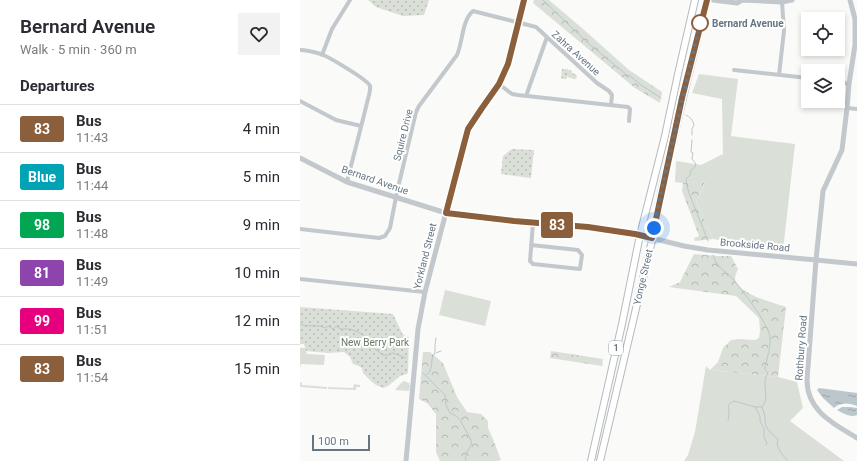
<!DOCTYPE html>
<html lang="en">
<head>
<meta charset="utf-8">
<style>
	body { margin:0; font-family:Roboto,sans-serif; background:#f2f2f3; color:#2b2b33; height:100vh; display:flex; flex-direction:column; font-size:15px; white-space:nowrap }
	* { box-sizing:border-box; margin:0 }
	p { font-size:13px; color:#7c7c81 }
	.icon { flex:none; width:22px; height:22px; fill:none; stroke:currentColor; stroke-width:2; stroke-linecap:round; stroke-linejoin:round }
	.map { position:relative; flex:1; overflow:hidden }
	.details { display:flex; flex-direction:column; background:#fff; width:300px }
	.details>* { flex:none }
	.badge { padding:0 8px; border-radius:3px; font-size:14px; line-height:26px }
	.fabs { position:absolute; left:501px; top:12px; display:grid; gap:8px }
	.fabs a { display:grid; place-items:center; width:44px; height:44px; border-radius:0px; background:#fff; box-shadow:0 2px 6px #0003; font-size:20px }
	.scale { position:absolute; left:12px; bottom:10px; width:58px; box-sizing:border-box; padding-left:4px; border:2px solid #657683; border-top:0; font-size:11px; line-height:14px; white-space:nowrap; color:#657683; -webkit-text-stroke:3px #fff; paint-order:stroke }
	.you { position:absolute; width:20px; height:20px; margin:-10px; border:3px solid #fff; border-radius:50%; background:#1a73e8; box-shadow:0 0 0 6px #1a73e833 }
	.map>.badge { position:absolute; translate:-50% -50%; box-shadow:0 0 0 2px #fff }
	h2 { padding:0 20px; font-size:15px; line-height:36px }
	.round { display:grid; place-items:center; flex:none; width:42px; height:42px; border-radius:0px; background:#f2f2f3 }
	.head { display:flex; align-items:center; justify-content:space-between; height:68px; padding:0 20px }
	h1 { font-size:19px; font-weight:600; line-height:30px }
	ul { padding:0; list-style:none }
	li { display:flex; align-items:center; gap:12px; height:48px; padding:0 20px; border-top:1px solid #e1e1e2 }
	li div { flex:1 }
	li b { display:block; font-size:15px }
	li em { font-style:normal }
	li .badge { min-width:44px; font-weight:700; text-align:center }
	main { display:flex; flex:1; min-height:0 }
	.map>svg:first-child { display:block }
</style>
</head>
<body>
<main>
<section class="details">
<div class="head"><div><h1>Bernard Avenue</h1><p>Walk · 5 min · 360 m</p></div><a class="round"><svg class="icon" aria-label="heart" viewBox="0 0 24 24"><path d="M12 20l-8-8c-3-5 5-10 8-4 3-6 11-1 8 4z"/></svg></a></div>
<h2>Departures</h2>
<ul>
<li><span class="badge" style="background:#8b5e3c;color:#fff">83</span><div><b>Bus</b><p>11:43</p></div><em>4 min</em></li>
<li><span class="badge" style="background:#00a3b4;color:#fff">Blue</span><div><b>Bus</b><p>11:44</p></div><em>5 min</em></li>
<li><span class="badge" style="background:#00a651;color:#fff">98</span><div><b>Bus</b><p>11:48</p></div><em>9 min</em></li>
<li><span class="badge" style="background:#8e44ad;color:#fff">81</span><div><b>Bus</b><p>11:49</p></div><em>10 min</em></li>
<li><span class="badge" style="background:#e6007e;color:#fff">99</span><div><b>Bus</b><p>11:51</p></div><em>12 min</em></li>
<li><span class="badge" style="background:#8b5e3c;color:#fff">83</span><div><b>Bus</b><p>11:54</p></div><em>15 min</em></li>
</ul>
</section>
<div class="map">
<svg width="557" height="461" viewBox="0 0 557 461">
	<defs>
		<pattern id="forest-crowns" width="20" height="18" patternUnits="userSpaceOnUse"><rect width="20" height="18" fill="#dadfd7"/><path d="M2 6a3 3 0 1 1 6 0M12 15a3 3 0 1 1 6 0" fill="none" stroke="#b4b9b4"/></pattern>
		<pattern id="park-dots" width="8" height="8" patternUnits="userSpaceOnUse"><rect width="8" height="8" fill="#dadfd7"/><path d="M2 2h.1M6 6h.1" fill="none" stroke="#b4b9b4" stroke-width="1.8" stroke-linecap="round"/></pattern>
		<pattern id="water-ripples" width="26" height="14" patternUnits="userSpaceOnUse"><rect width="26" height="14" fill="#bbc7cb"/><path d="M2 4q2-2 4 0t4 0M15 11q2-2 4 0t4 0" fill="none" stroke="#9ca6aa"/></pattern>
	</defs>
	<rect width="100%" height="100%" fill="#fafaf8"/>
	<path fill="#dadfd7" d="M 399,74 L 438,79 L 431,136 L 495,144 L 483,250 L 413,239 L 396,201 L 400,195 L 405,182 L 383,183 L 375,182 L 376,161 L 401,165 L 423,154 L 422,99 L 392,93 Z
		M 145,290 L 191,301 L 185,326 L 139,315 Z
		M 0,348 L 5,348 L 7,354 L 25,355 L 24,365 L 1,364 L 0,367 Z
		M 406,366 L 410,370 L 478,377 L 497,382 L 503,408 L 490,421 L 544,461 L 384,461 L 388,455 L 395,432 Z
		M 104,381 L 109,383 L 110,386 L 109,391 L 95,390 L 101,383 Z
		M 2,382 L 2,385 L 27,387 L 27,389 L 0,387 L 0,383 Z
		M 54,384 L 60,385 L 60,387 L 56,387 L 56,390 L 28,389 L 28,387 L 53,388 Z"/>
	<path fill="url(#forest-crowns)" d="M 234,0 L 249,0 L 283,29 L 329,70 L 362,92 L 360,103 L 335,88 L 233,3 Z
		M 405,181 L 400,195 L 396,201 L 413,239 L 395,241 L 394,238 L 399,236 L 382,191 L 383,183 Z
		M 394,254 L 418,256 L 431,256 L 438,269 C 437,272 435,275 435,278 C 435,293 474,303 486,307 L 478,377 L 410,370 L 418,362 L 423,348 L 431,340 L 439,339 L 455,340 L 459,338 L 460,331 L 459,318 L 436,296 L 369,287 L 380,282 Z
		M 251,351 L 303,359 L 302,366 L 250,358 Z
		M 123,352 L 130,352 L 143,363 L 157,397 L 167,412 L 181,414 L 188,421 L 188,428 L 193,439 L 201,460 L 196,461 L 140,461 L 136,452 L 136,414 L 127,403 L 119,399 Z"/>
	<path fill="url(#park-dots)" d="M 68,0 L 129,0 L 124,15 L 103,16 L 76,7 Z
		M 262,69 L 268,69 L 268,71 L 269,70 L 272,71 L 272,73 L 275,74 L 277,76 L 276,79 L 273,79 L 272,78 L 268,77 L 267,76 L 267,79 L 264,79 L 261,78 Z
		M 212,149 L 234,150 L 231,178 L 201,174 L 203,156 Z
		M 0,307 L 93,314 L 103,335 L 109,337 L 108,372 L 107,374 L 100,376 L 88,386 L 83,388 L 76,385 L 71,381 L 63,373 L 62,368 L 59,366 L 53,364 L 50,357 L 44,352 L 28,353 L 6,351 L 4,344 L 0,344 Z"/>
	<path fill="url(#water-ripples)" d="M 519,388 L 557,393 L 557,406 C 549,403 541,402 534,408 L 523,398 L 517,390 Z
		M 542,407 L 550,407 L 557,408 L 557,415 C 550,418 543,413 537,410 Z"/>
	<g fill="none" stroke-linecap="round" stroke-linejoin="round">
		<path stroke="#bbc7cb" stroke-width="1" d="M 243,0 L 289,44 L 327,75 L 330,76 L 341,85 L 361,98
			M 386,115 C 390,117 393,120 394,125 L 392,129 L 392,135
			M 392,140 L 391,152 L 393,153 L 392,159 L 396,164 L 395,167 L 391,170 L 390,175 L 386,179 L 387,186 L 389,193 L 408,241
			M 413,255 C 418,269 423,269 432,278 C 441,288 469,325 470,337 C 471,347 467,358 465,367 L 465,370 L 468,373 C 460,384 471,398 462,407 C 463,410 464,413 465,416 C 465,423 465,426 469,431 C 472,435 476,436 478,440 L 477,444 C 479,451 483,456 488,461
			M 0,324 C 6,327 12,325 18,326 C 20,326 23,327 25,328 L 28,326 L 33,329 L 36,326 L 41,329 L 50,329 L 60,333 L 72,342 L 74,348 L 83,355 L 89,355 L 93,353 L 106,358
			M 136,353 L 141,351
			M 123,373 L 145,395 L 146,405 L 150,413 L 156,416 L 160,420 L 171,440 C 173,448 163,452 166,461
			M 126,375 C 132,371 131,367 132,360 C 132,357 135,354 135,351 C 135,346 135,344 136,338
			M 455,407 L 460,416 L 460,421 L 464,429 L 464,437 L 467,443 L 466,445
			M 428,420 C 428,418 429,416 429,414 C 429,407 426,405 434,401 L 455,407 L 462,407"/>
		<defs>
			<path id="primary" d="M 291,461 L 322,324 L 340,235 L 365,136 L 378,74 L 395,0
				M 300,461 L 355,228 L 362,188 L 383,98 L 407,0"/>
		</defs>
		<use href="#primary" stroke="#b5babe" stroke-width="8"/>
		<path stroke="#c3c8cc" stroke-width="4" d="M 0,50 C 7,50 14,52 21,54 C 29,57 68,80 70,86 C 71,92 67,101 66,107 C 60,132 53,157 47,182
			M 22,55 L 32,29 L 50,0
			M 434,70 L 508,78
			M 479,75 L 484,31 L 482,2
			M 538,82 L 549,84
			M 199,84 L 212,94 L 218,95 L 328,107 L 330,109 L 329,121
			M 226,96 L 247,37
			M 0,101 L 36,120 L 61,126
			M 547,108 L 557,109
			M 0,229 L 79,238 L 85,236 L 90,228 L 97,192 L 116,112 L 119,106 L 157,55 C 163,41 162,20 173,11 L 236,27 L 297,83 L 309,91 L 312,95 L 311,105
			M 231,245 L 278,250 L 282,255 L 280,269 L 233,264 L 230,261 L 233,223
			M 0,279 L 125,292"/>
		<path stroke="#c3c8cc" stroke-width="5" d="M 413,0 L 437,3 L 442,0 L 482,2 L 492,0
			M 550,0 L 555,19 L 555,45 L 549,84 L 547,108 L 542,150 L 523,191 L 516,260 L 507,380 C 507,411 534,424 557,438
			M 0,158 L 47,182 L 146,213 L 214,221 L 302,228 L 335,234 L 384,246 L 408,250 L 516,260 L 557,264
			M 106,461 L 118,329 L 125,292 L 164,144 L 168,129 L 182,108 L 199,84 L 208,64 L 224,0"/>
		<use href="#primary" stroke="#fff" stroke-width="6"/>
	</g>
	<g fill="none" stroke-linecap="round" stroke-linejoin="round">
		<defs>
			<path id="line" d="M 224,0 L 208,64 L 199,84 L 182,108 L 168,129 L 164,144 L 146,213 L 214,221 L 288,227 L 335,234 L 352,238 L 382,98 L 407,0"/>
		</defs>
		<use href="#line" stroke="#fff" stroke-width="9"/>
		<use href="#line" stroke="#8b5e3c" stroke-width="6"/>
		<path stroke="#657683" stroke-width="4" stroke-dasharray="0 7.2" d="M 354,228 L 362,188 L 400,23"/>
	</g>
	<circle fill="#fff" stroke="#8b5e3c" stroke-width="2" cx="400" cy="23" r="8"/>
	<g text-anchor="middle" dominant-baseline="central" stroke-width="4" stroke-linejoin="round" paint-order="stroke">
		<rect fill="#fff" stroke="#939fa8" stroke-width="1" x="309" y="341" width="14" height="14" rx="3"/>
		<g font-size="9" font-weight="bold" fill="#657683">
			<text x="316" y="348">1</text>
		</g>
		<g font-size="10" font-weight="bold" fill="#657683" stroke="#fff" text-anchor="start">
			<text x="412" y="23">Bernard Avenue</text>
		</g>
		<g font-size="10" fill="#657683" stroke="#fff">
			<text transform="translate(276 53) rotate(42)">Zahra Avenue</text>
			<text transform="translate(103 135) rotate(-76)">Squire Drive</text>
			<text transform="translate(75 180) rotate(19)">Bernard Avenue</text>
			<text transform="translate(455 245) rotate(5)">Brookside Road</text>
			<text transform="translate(125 256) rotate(-76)">Yorkland Street</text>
			<text transform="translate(343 277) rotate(-77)">Yonge Street</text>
			<text transform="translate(501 348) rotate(-86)">Rothbury Road</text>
		</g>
		<g font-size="10" fill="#687a64" stroke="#fff">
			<text x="75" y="342">New Berry Park</text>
		</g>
	</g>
</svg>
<div class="fabs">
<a><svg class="icon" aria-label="locate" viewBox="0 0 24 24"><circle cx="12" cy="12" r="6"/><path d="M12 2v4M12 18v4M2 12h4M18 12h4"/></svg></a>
<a><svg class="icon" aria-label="layers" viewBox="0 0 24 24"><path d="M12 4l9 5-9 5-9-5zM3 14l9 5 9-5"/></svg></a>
</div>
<div class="scale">100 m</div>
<div class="you" style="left:354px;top:228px"></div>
<b class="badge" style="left:257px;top:225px;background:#8b5e3c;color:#fff">83</b>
</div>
</main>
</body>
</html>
